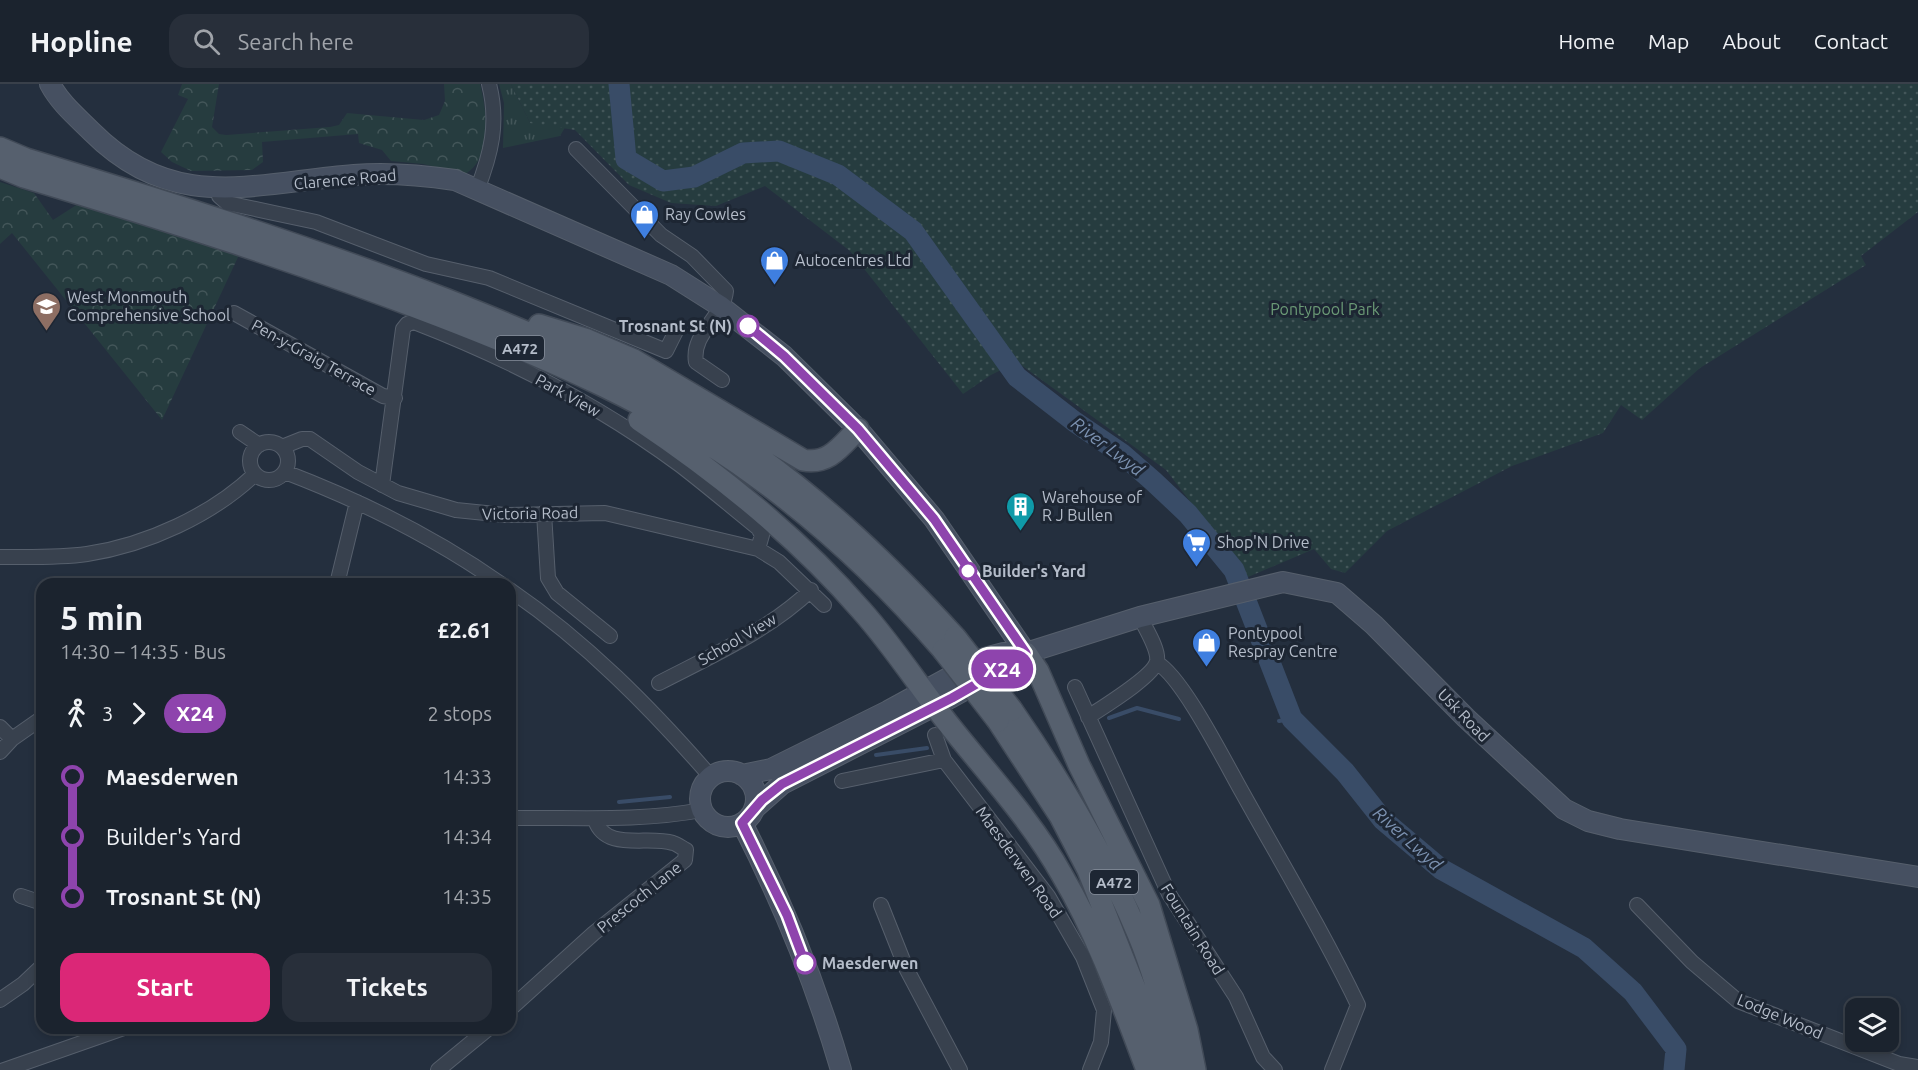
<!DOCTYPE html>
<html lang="en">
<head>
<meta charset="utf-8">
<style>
	body { margin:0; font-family:Ubuntu,sans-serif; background:#282f3a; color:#f1f3f6; height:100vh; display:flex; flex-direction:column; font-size:22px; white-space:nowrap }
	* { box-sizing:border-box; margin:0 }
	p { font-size:20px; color:#a0a4aa }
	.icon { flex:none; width:33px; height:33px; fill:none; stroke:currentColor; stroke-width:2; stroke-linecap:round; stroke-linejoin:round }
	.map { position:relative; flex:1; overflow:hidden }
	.sheet { position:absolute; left:36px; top:494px; width:480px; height:456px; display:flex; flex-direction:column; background:#1b232e; border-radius:18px; box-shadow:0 3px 9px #0003,0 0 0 2px #39404a }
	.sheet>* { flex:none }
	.badge { padding:0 12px; border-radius:20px; font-size:21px; line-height:39px }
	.buttons { position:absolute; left:1845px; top:914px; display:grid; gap:12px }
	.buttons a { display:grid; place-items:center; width:54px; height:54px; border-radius:12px; background:#1b232e; box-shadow:0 3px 9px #0003,0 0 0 2px #39404a; font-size:30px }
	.map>.badge { position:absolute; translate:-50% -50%; box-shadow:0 0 0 3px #fff }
	.legs { display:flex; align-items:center; gap:9px; height:66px; padding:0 24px; font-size:20px }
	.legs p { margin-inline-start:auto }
	.head { display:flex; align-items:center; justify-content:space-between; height:102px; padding:0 24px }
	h1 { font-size:33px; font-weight:700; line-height:45px }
	.cta { display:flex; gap:12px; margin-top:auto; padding:12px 24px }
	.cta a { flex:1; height:69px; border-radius:18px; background:#db2777; color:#fff; font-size:24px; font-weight:700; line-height:69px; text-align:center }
	.cta a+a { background:#282f3a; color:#f1f3f6 }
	ul { padding:0 24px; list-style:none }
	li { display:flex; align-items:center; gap:21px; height:60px; font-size:22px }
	li i { display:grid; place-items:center; width:9px; height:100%; margin:0 8px; background:currentColor }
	li i::after { content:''; width:15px; height:15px; margin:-8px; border:4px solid; border-radius:50%; background:#1b232e }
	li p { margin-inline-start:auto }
	li:first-child i { background:linear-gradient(#0000 50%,currentColor 0) }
	li:last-child i { background:linear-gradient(currentColor 50%,#0000 0) }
	header { display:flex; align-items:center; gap:36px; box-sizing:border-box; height:84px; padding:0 30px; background:#1b232e; border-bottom:2px solid #39404a }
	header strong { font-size:28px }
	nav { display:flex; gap:33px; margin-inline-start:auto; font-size:21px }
	.search { width:420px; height:54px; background:#282f3a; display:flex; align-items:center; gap:15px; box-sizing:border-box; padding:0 21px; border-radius:18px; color:#a0a4aa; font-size:22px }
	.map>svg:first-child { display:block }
</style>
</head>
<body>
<header>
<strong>Hopline</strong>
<div class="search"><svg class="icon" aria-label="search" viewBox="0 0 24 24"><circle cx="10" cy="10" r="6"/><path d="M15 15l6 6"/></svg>Search here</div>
<nav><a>Home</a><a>Map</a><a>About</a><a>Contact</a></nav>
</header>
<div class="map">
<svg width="1918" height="986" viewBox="0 0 1918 986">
	<defs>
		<pattern id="grass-tufts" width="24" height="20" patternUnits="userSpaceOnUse" patternTransform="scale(1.5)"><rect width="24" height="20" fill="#263c3f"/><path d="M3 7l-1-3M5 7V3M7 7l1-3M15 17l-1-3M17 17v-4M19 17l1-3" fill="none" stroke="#435659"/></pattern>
		<pattern id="forest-crowns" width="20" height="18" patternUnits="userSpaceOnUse" patternTransform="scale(1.5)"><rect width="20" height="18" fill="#263c3f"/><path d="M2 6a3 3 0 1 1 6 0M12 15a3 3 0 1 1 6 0" fill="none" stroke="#435659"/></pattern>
		<pattern id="park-dots" width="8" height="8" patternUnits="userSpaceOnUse" patternTransform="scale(1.5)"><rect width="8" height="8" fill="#263c3f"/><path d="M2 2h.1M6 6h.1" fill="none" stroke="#435659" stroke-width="1.8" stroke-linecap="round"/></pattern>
	</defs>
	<rect width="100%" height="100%" fill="#242f3e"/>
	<path fill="url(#grass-tufts)" d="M 499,0 L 511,0 L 530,39 L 570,35 L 560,52 L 503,64 L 504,19 Z"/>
	<path fill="url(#forest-crowns)" d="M 182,0 L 219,0 L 212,43 L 219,50 L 226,51 L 330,43 L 339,41 L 347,29 L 424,36 L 439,31 L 445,17 L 444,0 L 480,0 C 487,28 493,74 465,90 L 423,80 L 391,77 L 382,66 L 359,59 L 358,50 L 262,58 L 263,78 L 252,86 L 191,87 L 172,78 L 161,68 L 188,15 L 178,11 Z
		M 0,98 L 34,109 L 53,136 L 78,120 L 239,171 L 162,336 L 12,149 L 0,160 Z"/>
	<path fill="url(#park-dots)" d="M 511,0 L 1918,0 L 1918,128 L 1861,172 L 1866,181 L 1700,284 L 1642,336 L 1621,321 L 1603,349 L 1512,382 L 1387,447 L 1345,489 L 1331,485 L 1314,465 L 1248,493 L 1166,386 L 1017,278 L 991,291 L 963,310 L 850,167 L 765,102 L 716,122 L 671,119 L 629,101 L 575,46 L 530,39 Z"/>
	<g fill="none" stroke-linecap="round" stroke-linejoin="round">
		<path stroke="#394c67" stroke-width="4" d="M 1109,634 L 1137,624 L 1179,635
			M 1279,637 L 1292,635
			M 876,671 L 927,664
			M 619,718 L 670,713"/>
		<path stroke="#394c67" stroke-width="21" d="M 619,0 L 626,75 L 663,97 L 694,93 L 743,69 L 779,67 L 838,91 L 913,147 L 1017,293 L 1075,338 L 1122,370 L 1153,397 L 1188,430 L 1234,486 L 1292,635 L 1345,688 L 1383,736 L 1441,785 L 1584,864 L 1633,908 L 1676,965 L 1674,986"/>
		<defs>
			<path id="street" d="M 576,65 L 661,151 L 692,172 L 726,207 C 724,233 691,249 696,278 L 722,296
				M 218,104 L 219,112 L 227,119 L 316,138 L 426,180 L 489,194 L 666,267 L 676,247
				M 477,106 C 491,70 499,39 489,0
				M 234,229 L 383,312 L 395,314
				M 240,348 L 259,361
				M250 377a19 19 0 1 1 38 0a19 19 0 1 1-38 0Z
				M 282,363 L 302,355 L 310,355 L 358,388 L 398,409 L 456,426 L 505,431 L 605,429 L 758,465
				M 285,388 C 361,417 434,453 501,500
				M 382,401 L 403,245 L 407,240 L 414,238 C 507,274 599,321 680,381 C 706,401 732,423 758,444 L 762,451 L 758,465 L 779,478 L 824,521
				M 544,429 L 548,494 L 557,509 L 610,552
				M 0,473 C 29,473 59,474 87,470 C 147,461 212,431 255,390
				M 337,500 L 357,418
				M 510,506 C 586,558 651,624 711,693
				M 1157,579 C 1182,592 1226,680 1242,708 C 1281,778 1323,848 1358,921 L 1332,986
				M 659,599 C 711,572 768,547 811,506
				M 1075,603 L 1169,810 L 1236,913 L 1263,973 L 1275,986
				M 1088,633 C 1103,623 1154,592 1157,577 C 1159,565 1145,544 1140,533
				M 0,643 L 12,655
				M 935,651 L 944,676
				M 0,668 L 12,655 L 42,634
				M 842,697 L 944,676 L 1048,812 L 1083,873 L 1104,926 L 1101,958 L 1090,986
				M 510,734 C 575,733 637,738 702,726
				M 21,812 L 42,819
				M 881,821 L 906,884 L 960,986
				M 1637,821 L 1692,878 L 1738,917 L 1899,980 L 1918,983
				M 0,916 L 23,900 L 42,882
				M 510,925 L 594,849 L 685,776 L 686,766 C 682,764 677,760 673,759 C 647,751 606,768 595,736
				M 4,986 L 124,944
				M 438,986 L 489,944"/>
			<path id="secondary" d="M 50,0 C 60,19 77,33 92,48 C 174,130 253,99 354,91 C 388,88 421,91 455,96 L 671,191 L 720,222 L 784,272 L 858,345 L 934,435 L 1026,569
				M700 715a28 28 0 1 1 56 0a28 28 0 1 1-56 0Z
				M 742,691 L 771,685 L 888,627 L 985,574 L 1004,569 L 1026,569 L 1140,533 L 1283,498 L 1337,509 L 1374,541 L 1466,634 L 1564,725 L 1588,737 L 1620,745 L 1918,793
				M 754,725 L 782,700 L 952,613 L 1015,578 L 1026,569
				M 742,739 C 783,819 816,900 841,986"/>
			<path id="primary" d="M 0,64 L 26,75 C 167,118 308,162 445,215 C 549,256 654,301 746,364 C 825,419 891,483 955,553
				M 0,83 L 24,93 C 164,135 303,179 439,232 C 548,274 660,322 754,391 C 825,442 887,501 943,566
				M 539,241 L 585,255 L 634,276 L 803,376 C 829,381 841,362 858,345
				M 639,336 C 721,391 797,452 862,527 C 894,563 920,604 950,642 C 988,690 1032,737 1062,791 C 1098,852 1122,920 1147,986
				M 1026,569 L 1038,587 L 1079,681 L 1149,821 L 1187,946 L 1195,986
				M 1012,626 C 1061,697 1105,771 1138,850 C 1156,893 1167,941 1180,986
				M 998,637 L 1060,732 L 1088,786 L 1152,947 L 1163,986"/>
		</defs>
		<use href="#street" stroke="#565f6c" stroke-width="16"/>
		<use href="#secondary" stroke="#565f6c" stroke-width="22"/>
		<use href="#primary" stroke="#414a57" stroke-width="24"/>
		<use href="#street" stroke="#38414e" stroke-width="14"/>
		<use href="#secondary" stroke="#465061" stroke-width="20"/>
		<use href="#primary" stroke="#56606e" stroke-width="21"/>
		<defs>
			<path id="primary-bridge" d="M 955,553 L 1012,626
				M 943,566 L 998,637"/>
		</defs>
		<use href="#primary-bridge" stroke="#414a57" stroke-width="24" stroke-linecap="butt"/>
		<use href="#primary-bridge" stroke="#56606e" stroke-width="21"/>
	</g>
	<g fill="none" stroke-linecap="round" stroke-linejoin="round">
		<defs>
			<path id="line-1" d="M 748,242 L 784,272 L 858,345 L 934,435 L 1026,569 L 1015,578 L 952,614 L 782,700 L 762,716 L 742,739 L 787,831 L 805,879"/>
		</defs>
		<use href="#line-1" stroke="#fff" stroke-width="14"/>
		<use href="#line-1" stroke="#8e44ad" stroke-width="9"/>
	</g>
	<defs>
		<symbol id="shop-pin" viewBox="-11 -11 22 30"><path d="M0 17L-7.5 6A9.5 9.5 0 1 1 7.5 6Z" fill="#3f7fe0" stroke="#1d2633"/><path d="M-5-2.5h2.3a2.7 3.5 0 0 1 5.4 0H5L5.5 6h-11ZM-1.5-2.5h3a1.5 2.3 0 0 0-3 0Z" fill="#fff"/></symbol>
		<symbol id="school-pin" viewBox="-11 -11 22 30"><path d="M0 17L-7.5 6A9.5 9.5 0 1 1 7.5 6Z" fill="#8d6e63" stroke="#1d2633"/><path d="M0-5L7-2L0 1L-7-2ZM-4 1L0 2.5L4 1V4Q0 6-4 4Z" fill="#fff"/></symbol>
		<symbol id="building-pin" viewBox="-11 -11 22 30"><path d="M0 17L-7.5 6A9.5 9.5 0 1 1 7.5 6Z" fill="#0f9aa8" stroke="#1d2633"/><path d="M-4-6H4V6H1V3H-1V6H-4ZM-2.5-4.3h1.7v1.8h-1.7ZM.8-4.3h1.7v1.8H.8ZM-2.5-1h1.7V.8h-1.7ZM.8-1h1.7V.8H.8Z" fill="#fff"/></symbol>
		<symbol id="supermarket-pin" viewBox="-11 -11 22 30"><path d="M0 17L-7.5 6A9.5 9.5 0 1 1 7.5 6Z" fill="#3f7fe0" stroke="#1d2633"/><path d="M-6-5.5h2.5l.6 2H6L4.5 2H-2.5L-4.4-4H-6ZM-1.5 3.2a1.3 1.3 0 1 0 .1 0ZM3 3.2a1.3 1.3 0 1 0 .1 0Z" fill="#fff"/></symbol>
	</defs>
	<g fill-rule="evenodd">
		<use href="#shop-pin" x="628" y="114" width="33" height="45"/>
		<use href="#shop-pin" x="758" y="160" width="33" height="45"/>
		<use href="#school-pin" x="30" y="206" width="33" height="45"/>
		<use href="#building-pin" x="1004" y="406" width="33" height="45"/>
		<use href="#supermarket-pin" x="1180" y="442" width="33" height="45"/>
		<use href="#shop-pin" x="1190" y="542" width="33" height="45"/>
	</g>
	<g fill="#fff" stroke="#8e44ad" stroke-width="3">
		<circle cx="748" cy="242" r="10"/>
		<circle cx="968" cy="487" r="8"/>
		<circle cx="805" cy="879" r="10"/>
	</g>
	<g text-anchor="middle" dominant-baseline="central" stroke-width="6" stroke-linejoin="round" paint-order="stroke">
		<g fill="#1d2633" stroke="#878f9c" stroke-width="1.5">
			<rect x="496" y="252" width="48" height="24" rx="4.5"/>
			<rect x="1090" y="786" width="48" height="24" rx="4.5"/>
		</g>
		<g font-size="15" font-weight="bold" fill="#b4bcc9">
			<text x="520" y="264">A472</text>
			<text x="1114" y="798">A472</text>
		</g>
		<g font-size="16" fill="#b4bcc9" stroke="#1d2633">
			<text transform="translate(345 95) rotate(-5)">Clarence Road</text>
			<text transform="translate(314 273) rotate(29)">Pen-y-Graig Terrace</text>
			<text transform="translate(568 311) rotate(29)">Park View</text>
			<text transform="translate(530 429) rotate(-1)">Victoria Road</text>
			<text transform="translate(737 555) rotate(-30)">School View</text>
			<text transform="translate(1464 631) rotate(46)">Usk Road</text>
			<text transform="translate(1019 778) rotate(54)">Maesderwen Road</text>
			<text transform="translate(639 813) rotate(-39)">Prescoch Lane</text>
			<text transform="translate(1193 845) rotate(58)">Fountain Road</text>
			<text transform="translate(1780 932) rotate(23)">Lodge Wood</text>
		</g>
		<g font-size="16" fill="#b4bcc9" stroke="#1d2633" text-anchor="start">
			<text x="665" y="130">Ray Cowles</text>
			<text x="795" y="176">Autocentres Ltd</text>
			<text x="67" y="213">West Monmouth<tspan x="67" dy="18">Comprehensive School</tspan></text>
			<text x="1042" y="413">Warehouse of<tspan x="1042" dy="18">R J Bullen</tspan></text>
			<text x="1217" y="458">Shop'N Drive</text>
			<text x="1228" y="549">Pontypool<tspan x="1228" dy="18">Respray Centre</tspan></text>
		</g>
		<g font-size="16" fill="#6b9a76" stroke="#1d2633">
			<text x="1325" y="225">Pontypool Park</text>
		</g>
		<g font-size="16" font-weight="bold" fill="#b4bcc9" stroke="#1d2633" text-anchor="start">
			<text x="732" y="242" text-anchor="end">Trosnant St (N)</text>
			<text x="982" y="487">Builder's Yard</text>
			<text x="822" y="879">Maesderwen</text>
		</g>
		<g font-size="18" font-style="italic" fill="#7c92b1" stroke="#1d2633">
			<text transform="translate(1108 362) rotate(37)">River Lwyd</text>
			<text transform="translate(1408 754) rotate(42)">River Lwyd</text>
		</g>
	</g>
</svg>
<div class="buttons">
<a><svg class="icon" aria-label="layers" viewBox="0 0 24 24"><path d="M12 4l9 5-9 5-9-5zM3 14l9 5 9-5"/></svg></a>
</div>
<b class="badge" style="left:1002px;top:585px;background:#8e44ad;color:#fff">X24</b>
<section class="sheet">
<div class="head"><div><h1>5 min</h1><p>14:30 – 14:35 · Bus</p></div><b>£2.61</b></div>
<div class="legs"><svg class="icon" aria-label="walk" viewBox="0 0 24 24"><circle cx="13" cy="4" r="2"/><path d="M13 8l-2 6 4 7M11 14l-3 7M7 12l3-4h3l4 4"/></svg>3<svg class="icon" aria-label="forward" viewBox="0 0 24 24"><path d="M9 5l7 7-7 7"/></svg><b class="badge" style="background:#8e44ad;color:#fff">X24</b><p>2 stops</p></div>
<ul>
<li><i style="color:#8e44ad"></i><b>Maesderwen</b><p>14:33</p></li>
<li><i style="color:#8e44ad"></i><span>Builder's Yard</span><p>14:34</p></li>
<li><i style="color:#8e44ad"></i><b>Trosnant St (N)</b><p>14:35</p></li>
</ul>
<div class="cta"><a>Start</a><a>Tickets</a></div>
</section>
</div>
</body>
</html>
